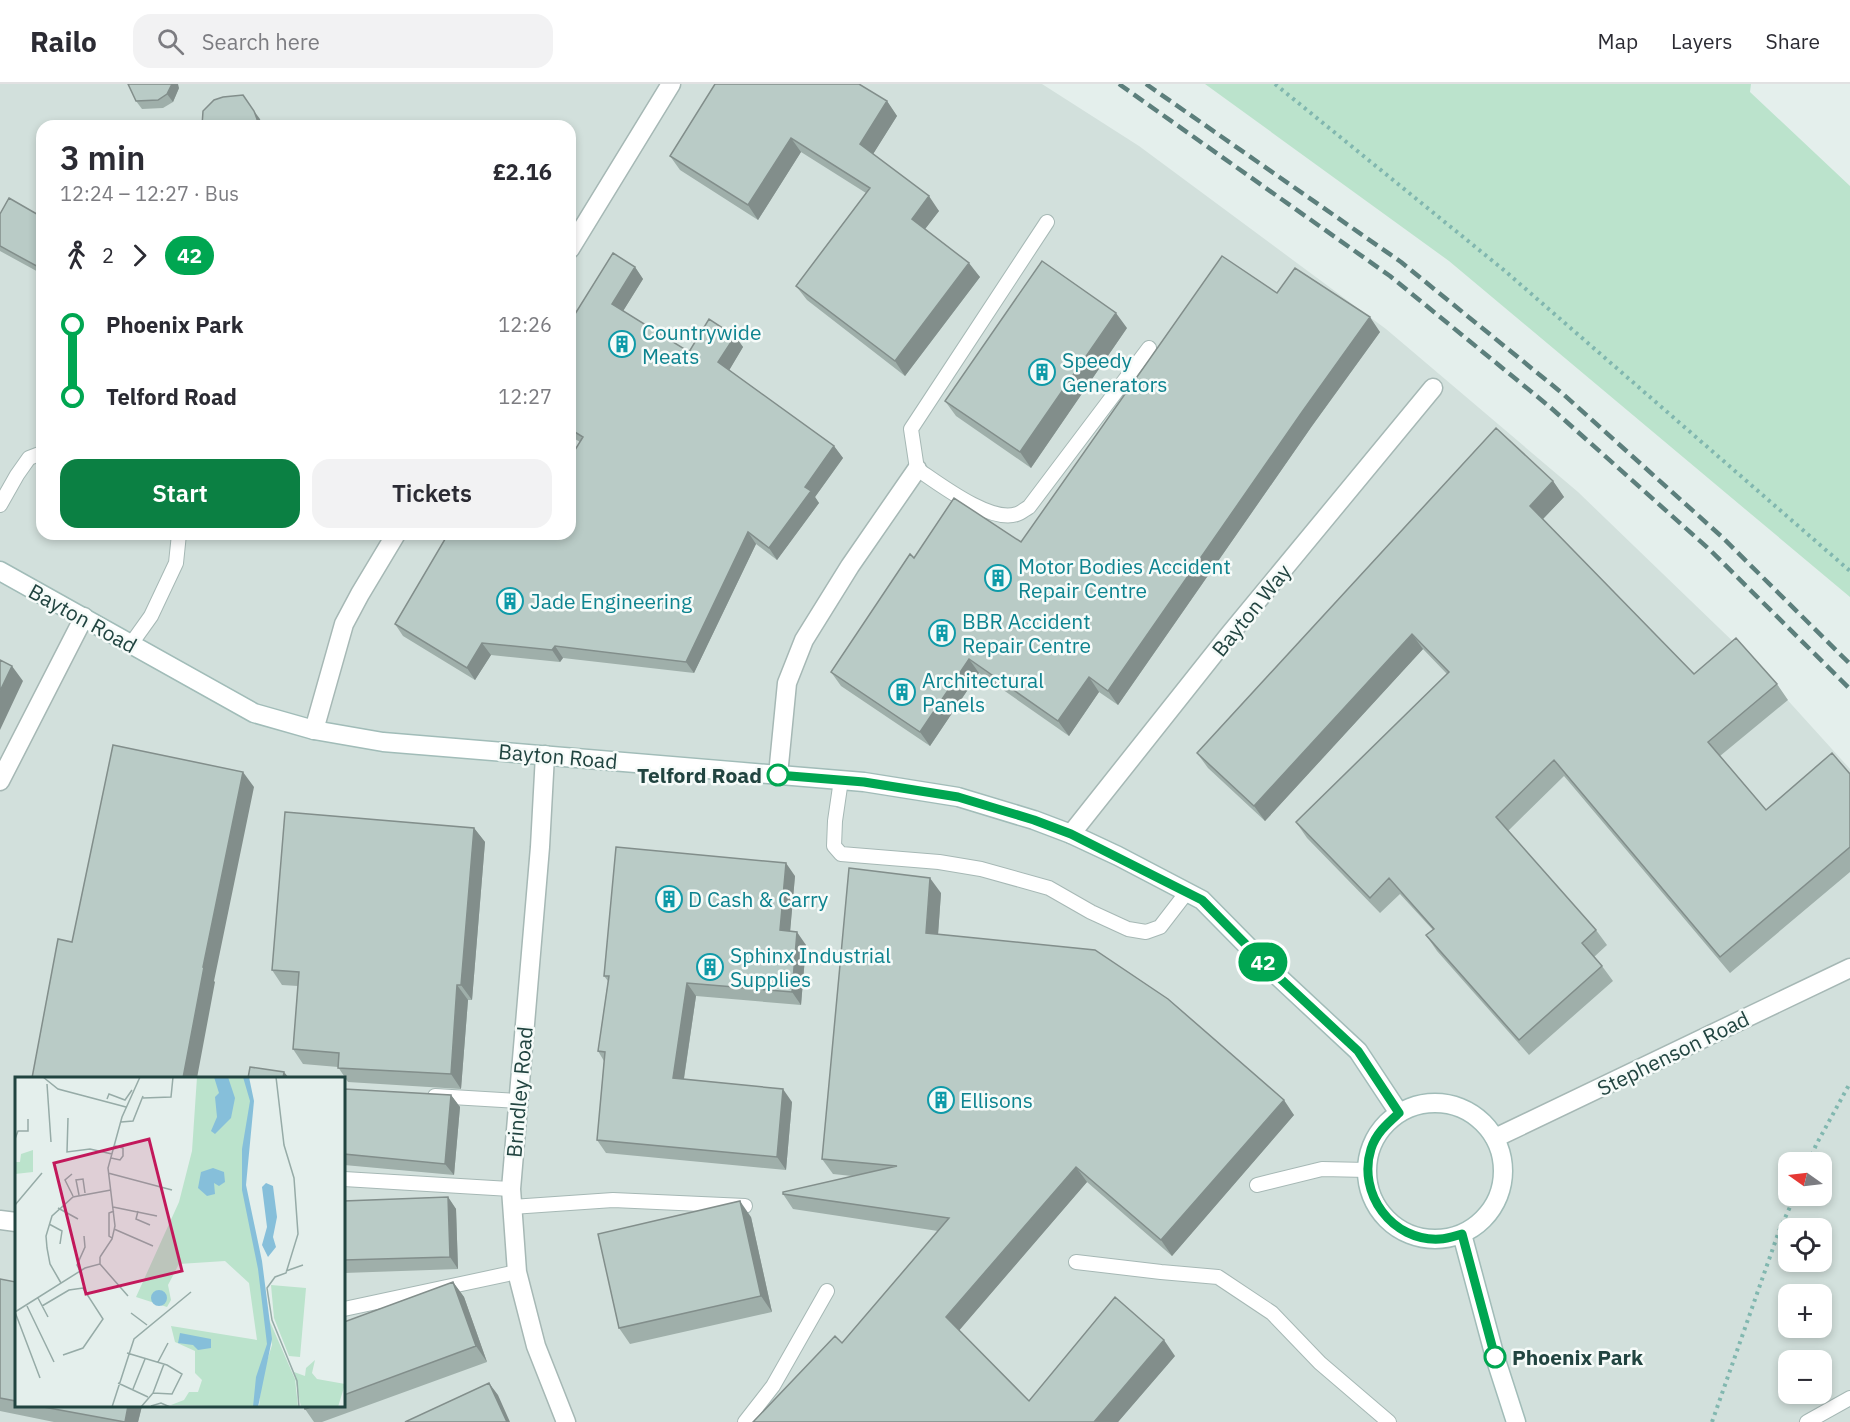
<!DOCTYPE html>
<html lang="en">
<head>
<meta charset="utf-8">
<style>
	body { margin:0; font-family:"IBM Plex Sans",sans-serif; background:#f2f2f3; color:#2b2b33; height:100vh; display:flex; flex-direction:column; font-size:22px; white-space:nowrap }
	* { box-sizing:border-box; margin:0 }
	p { font-size:20px; color:#7c7c81 }
	.icon { flex:none; width:33px; height:33px; fill:none; stroke:currentColor; stroke-width:2; stroke-linecap:round; stroke-linejoin:round }
	.map { position:relative; flex:1; overflow:hidden }
	.drawer { position:absolute; left:36px; top:36px; width:540px; height:420px; display:flex; flex-direction:column; background:#fff; border-radius:18px; box-shadow:0 3px 9px #0003 }
	.drawer>* { flex:none }
	.badge { padding:0 12px; border-radius:20px; font-size:21px; line-height:39px }
	.needle { width:39px; rotate:284deg }
	.tools { position:absolute; left:1778px; top:1068px; display:grid; gap:12px }
	.tools a { display:grid; place-items:center; width:54px; height:54px; border-radius:12px; background:#fff; box-shadow:0 3px 9px #0003; font-size:30px }
	.map>.badge { position:absolute; translate:-50% -50%; box-shadow:0 0 0 3px #fff }
	.legs { display:flex; align-items:center; gap:9px; height:66px; padding:0 24px; font-size:20px }
	.legs p { margin-inline-start:auto }
	.headline { display:flex; align-items:center; justify-content:space-between; height:102px; padding:0 24px }
	h1 { font-size:33px; font-weight:600; line-height:45px }
	.action { display:flex; gap:12px; margin-top:auto; padding:12px 24px }
	.action a { flex:1; height:69px; border-radius:18px; background:#0b8043; color:#fff; font-size:24px; font-weight:600; line-height:69px; text-align:center }
	.action a+a { background:#f2f2f3; color:#2b2b33 }
	ul { padding:0 24px; list-style:none }
	li { display:flex; align-items:center; gap:21px; height:72px; font-size:22px }
	li i { display:grid; place-items:center; width:9px; height:100%; margin:0 8px; background:currentColor }
	li i::after { content:''; width:15px; height:15px; margin:-8px; border:4px solid; border-radius:50%; background:#fff }
	li p { margin-inline-start:auto }
	li:first-child i { background:linear-gradient(#0000 50%,currentColor 0) }
	li:last-child i { background:linear-gradient(currentColor 50%,#0000 0) }
	header { display:flex; align-items:center; gap:36px; box-sizing:border-box; height:84px; padding:0 30px; background:#fff; border-bottom:2px solid #e1e1e2 }
	header strong { font-size:28px }
	nav { display:flex; gap:33px; margin-inline-start:auto; font-size:21px }
	.search { width:420px; height:54px; background:#f2f2f3; display:flex; align-items:center; gap:15px; box-sizing:border-box; padding:0 21px; border-radius:18px; color:#7c7c81; font-size:22px }
	.map>svg:first-child { display:block }
</style>
</head>
<body>
<header>
<strong>Railo</strong>
<div class="search"><svg class="icon" aria-label="search" viewBox="0 0 24 24"><circle cx="10" cy="10" r="6"/><path d="M15 15l6 6"/></svg>Search here</div>
<nav><a>Map</a><a>Layers</a><a>Share</a></nav>
</header>
<div class="map">
<svg width="1850" height="1338" viewBox="0 0 1850 1338">
	<rect width="100%" height="100%" fill="#e4efec"/>
	<path fill="#d2e0dc" fill-rule="evenodd" d="M 0,0 L 1042,0 L 1139,62 L 1386,245 L 1578,408 L 1746,570 L 1850,685 L 1850,1338 L 0,1338 ZM 42,42 L 570,42 L 570,450 L 42,450 ZM 16,994 L 344,994 L 344,1322 L 16,1322 ZM 1788,1078 L 1821,1078 L 1821,1112 L 1788,1112 ZM 1788,1144 L 1821,1144 L 1821,1178 L 1788,1178 ZM 1788,1210 L 1821,1210 L 1821,1244 L 1788,1244 ZM 1788,1276 L 1821,1276 L 1821,1310 L 1788,1310 Z"/>
	<path fill="#bbe3cc" d="M 1205,0 L 1751,0 L 1750,8 L 1850,102 L 1850,513 L 1449,177 Z"/>
	<g fill="none" stroke-linecap="round" stroke-linejoin="round">
		<defs>
			<path id="lane" d="M 1047,138 L 911,345 L 917,385 C 938,399 991,440 1017,430 C 1021,429 1025,425 1029,423 L 1149,264
				M 0,421 L 17,391 L 29,374 L 42,369
				M 131,560 L 151,532 L 176,479 L 179,450
				M 841,696 L 835,737 L 834,762 L 841,770 L 939,778 L 981,785 L 1049,804 L 1091,828 L 1128,845 L 1146,848 L 1160,843 L 1187,808
				M 435,1012 L 518,1017
				M 344,1095 L 511,1105
				M 1257,1101 L 1322,1085 L 1367,1086
				M 512,1123 L 613,1116 L 745,1122
				M 1076,1178 L 1161,1188 L 1218,1193 L 1272,1229 L 1320,1279 L 1389,1338
				M 344,1225 L 517,1188
				M 745,1338 L 773,1302 L 827,1207
				M 1807,1338 L 1850,1314"/>
			<path id="street" d="M 570,165 L 671,0
				M 314,646 L 344,540 L 360,510 L 396,450
				M 545,671 L 540,763 L 511,1105 L 517,1188 L 536,1262 L 566,1338
				M 778,691 L 787,599 L 804,556 L 850,482 L 917,385
				M 0,697 L 84,533
				M 1071,750 L 1229,551 L 1433,304
				M 1495,1054 L 1850,884
				M 0,1136 L 16,1138"/>
			<path id="secondary" d="M 0,487 L 254,629 L 314,646 L 383,658 L 864,698 L 958,713 L 1034,736 L 1071,750 L 1118,772 L 1202,816 L 1270,885 L 1358,967 L 1399,1029
				M1367 1087a68 68 0 1 1 136 0a68 68 0 1 1-136 0Z
				M 1462,1150 L 1495,1273 L 1516,1338"/>
		</defs>
		<use href="#lane" stroke="#a6b8b5" stroke-width="16"/>
		<use href="#street" stroke="#a6b8b5" stroke-width="21"/>
		<use href="#secondary" stroke="#a1bcb8" stroke-width="21"/>
		<path stroke="#81b7af" stroke-width="4" stroke-dasharray="3 4.5" stroke-linecap="butt" d="M 1275,0 L 1505,187 L 1850,487
			M 1809,1078 L 1816,1061 L 1850,999
			M 1712,1338 L 1779,1147 L 1795,1112"/>
		<use href="#lane" stroke="#fff" stroke-width="14"/>
		<use href="#street" stroke="#fff" stroke-width="18"/>
		<use href="#secondary" stroke="#fff" stroke-width="18"/>
		<path stroke="#5c7f7c" stroke-width="4.5" stroke-dasharray="12 6" stroke-linecap="butt" d="M 1119,0 L 1390,192 L 1550,323 L 1709,465 L 1850,605
			M 1146,0 L 1401,178 L 1562,309 L 1721,452 L 1850,580"/>
	</g>
	<path fill="#9fafaa" d="M 179,4 L 173,18 L 163,24 L 142,25 L 136,17 Z
		M 887,17 L 897,32 L 873,70 L 939,127 L 925,145 L 980,193 L 905,292 L 807,216 L 796,202 L 866,109 L 801,68 L 758,136 L 680,86 L 670,72 Z
		M 0,130 L 42,133 L 42,190 L 0,167 Z
		M 635,183 L 643,195 L 623,227 L 689,268 L 735,252 L 743,263 L 729,286 L 834,362 L 843,374 L 815,413 L 819,419 L 777,476 L 756,460 L 694,589 L 563,574 L 560,578 L 491,571 L 475,596 L 403,552 L 395,540 L 570,450 L 580,358 L 570,352 L 570,238 Z
		M 1277,209 L 1380,248 L 1312,342 L 1118,621 L 1099,608 L 1069,652 L 979,589 L 930,662 L 841,602 L 831,588 L 914,474 L 1021,458 Z
		M 1127,244 L 1031,384 L 956,332 L 945,317 Z
		M 1553,397 L 1564,413 L 1543,435 L 1694,590 L 1777,600 L 1788,616 L 1720,672 L 1766,726 L 1850,690 L 1850,788 L 1730,889 L 1564,692 L 1508,747 L 1596,846 L 1607,861 L 1594,873 L 1602,882 L 1613,897 L 1529,971 L 1437,867 L 1426,851 L 1433,846 L 1400,810 L 1380,829 L 1307,754 L 1296,738 L 1447,590 L 1423,565 L 1265,737 L 1208,684 L 1197,669 Z
		M 474,744 L 485,758 L 472,916 L 468,916 L 461,1005 L 348,998 L 338,983 L 303,980 L 293,965 L 298,902 L 282,901 L 272,886 Z
		M 795,792 L 790,847 L 806,861 L 801,921 L 696,912 L 684,995 L 792,1018 L 786,1086 L 606,1069 L 597,1056 L 604,977 L 598,967 L 608,897 L 604,892 Z
		M 941,809 L 938,850 L 1294,1031 L 1172,1172 L 1087,1098 L 959,1246 L 1029,1317 L 1175,1272 L 1118,1338 L 753,1338 L 842,1259 L 938,1147 L 793,1125 L 783,1110 L 852,1092 L 833,1090 L 822,1075 Z
		M 344,1005 L 451,1011 L 460,1023 L 454,1091 L 344,1081 Z
		M 448,1113 L 456,1125 L 458,1185 L 344,1189 L 344,1117 Z
		M 751,1133 L 772,1228 L 630,1260 L 619,1244 Z
		M 0,1195 L 16,1198 L 16,1322 L 142,1322 L 138,1338 L 54,1338 L 0,1327 Z
		M 453,1198 L 464,1213 L 487,1278 L 322,1338 L 314,1338 L 305,1325 L 304,1322 L 344,1322 L 344,1238 Z"/>
	<path fill="#828e8b" d="M 172,0 L 178,0 L 179,4 L 173,18 L 167,10 Z
		M 887,17 L 897,32 L 870,75 L 860,60 Z
		M 254,27 L 260,35 L 262,42 L 257,42 Z
		M 791,54 L 801,68 L 758,136 L 748,121 Z
		M 929,112 L 939,127 L 922,149 L 912,135 Z
		M 969,179 L 980,193 L 905,292 L 895,277 Z
		M 635,183 L 643,195 L 620,232 L 612,220 Z
		M 1116,229 L 1127,244 L 1031,384 L 1020,368 Z
		M 1370,233 L 1380,248 L 1312,342 L 1118,621 L 1108,607 L 1302,328 Z
		M 735,252 L 743,263 L 727,290 L 718,278 Z
		M 834,362 L 843,374 L 815,413 L 819,419 L 777,476 L 769,464 L 805,403 Z
		M 1553,397 L 1564,413 L 1541,437 L 1530,422 Z
		M 748,448 L 756,460 L 694,589 L 686,578 Z
		M 1412,550 L 1423,565 L 1265,737 L 1254,722 Z
		M 482,559 L 491,571 L 475,596 L 467,584 Z
		M 555,562 L 563,574 L 560,578 L 552,566 Z
		M 969,575 L 979,589 L 930,662 L 920,648 Z
		M 12,582 L 23,597 L 0,646 L 0,607 Z
		M 1089,593 L 1099,608 L 1069,652 L 1058,637 Z
		M 243,688 L 254,703 L 214,897 L 215,898 L 197,994 L 183,994 L 203,883 Z
		M 474,744 L 485,758 L 472,916 L 461,901 Z
		M 786,779 L 795,792 L 789,860 L 780,846 Z
		M 930,794 L 941,809 L 937,865 L 926,849 Z
		M 797,848 L 806,861 L 801,921 L 792,908 Z
		M 687,899 L 696,912 L 682,1007 L 673,994 Z
		M 457,901 L 468,916 L 461,1005 L 451,990 Z
		M 284,988 L 289,994 L 283,994 Z
		M 783,1005 L 792,1018 L 786,1086 L 777,1073 Z
		M 451,1011 L 460,1023 L 454,1091 L 445,1080 Z
		M 1284,1016 L 1294,1031 L 1172,1172 L 1161,1156 Z
		M 1076,1083 L 1087,1098 L 957,1249 L 946,1233 Z
		M 448,1113 L 456,1125 L 458,1185 L 450,1173 Z
		M 740,1117 L 751,1133 L 772,1228 L 761,1212 Z
		M 453,1198 L 464,1213 L 487,1278 L 476,1262 Z
		M 1164,1256 L 1175,1272 L 1118,1338 L 1094,1338 Z
		M 489,1299 L 498,1311 L 510,1338 L 507,1338 Z
		M 128,1322 L 142,1322 L 138,1338 L 125,1338 Z"/>
	<path fill="#b9cbc6" stroke="#828e8b" stroke-width="1.5" d="M 128,0 L 172,0 L 167,10 L 158,16 L 136,17 Z
		M 715,0 L 859,0 L 887,17 L 860,60 L 929,112 L 912,135 L 969,179 L 895,277 L 796,202 L 870,104 L 791,54 L 748,121 L 670,72 Z
		M 243,11 L 254,27 L 257,35 L 257,42 L 202,42 L 203,27 L 214,16 L 223,13 Z
		M 104,39 L 122,39 L 125,42 L 99,42 Z
		M 9,114 L 42,133 L 42,185 L 0,162 L 0,130 Z
		M 613,169 L 635,183 L 612,220 L 689,268 L 709,235 L 735,252 L 718,278 L 834,362 L 805,403 L 811,407 L 769,464 L 748,448 L 686,578 L 555,562 L 552,566 L 482,559 L 467,584 L 395,540 L 448,450 L 570,450 L 570,374 L 583,353 L 570,345 L 570,238 Z
		M 1222,172 L 1277,209 L 1295,184 L 1370,233 L 1302,328 L 1108,607 L 1089,593 L 1058,637 L 969,575 L 920,648 L 831,588 L 910,470 L 914,474 L 954,414 L 1021,458 Z
		M 1042,177 L 1116,229 L 1020,368 L 945,317 Z
		M 1496,344 L 1553,397 L 1530,422 L 1694,590 L 1736,554 L 1777,600 L 1708,658 L 1766,726 L 1832,669 L 1850,690 L 1850,763 L 1720,873 L 1554,676 L 1496,733 L 1596,846 L 1582,859 L 1602,882 L 1519,956 L 1426,851 L 1434,845 L 1389,794 L 1370,814 L 1296,738 L 1449,588 L 1412,550 L 1254,722 L 1197,669 Z
		M 0,576 L 12,582 L 0,607 Z
		M 113,661 L 243,688 L 203,883 L 204,883 L 183,994 L 32,994 L 58,855 L 72,858 Z
		M 285,728 L 474,744 L 461,901 L 457,901 L 451,990 L 338,984 L 339,969 L 293,965 L 299,888 L 272,886 Z
		M 616,763 L 786,779 L 780,846 L 797,848 L 792,908 L 687,899 L 673,994 L 783,1005 L 777,1073 L 597,1056 L 605,968 L 598,967 L 609,892 L 604,892 Z
		M 849,784 L 930,794 L 926,849 L 1095,866 L 1168,915 L 1284,1016 L 1161,1156 L 1076,1083 L 946,1233 L 1029,1317 L 1115,1213 L 1164,1256 L 1094,1338 L 753,1338 L 835,1252 L 842,1259 L 949,1134 L 783,1110 L 783,1108 L 897,1082 L 822,1075 Z
		M 250,983 L 284,988 L 283,994 L 248,994 Z
		M 344,1005 L 451,1011 L 445,1080 L 344,1070 Z
		M 448,1113 L 450,1173 L 344,1176 L 344,1117 Z
		M 740,1117 L 761,1212 L 619,1244 L 598,1150 Z
		M 0,1195 L 16,1198 L 16,1317 L 0,1314 Z
		M 453,1198 L 476,1262 L 344,1311 L 344,1238 Z
		M 489,1299 L 507,1338 L 405,1338 Z
		M 38,1322 L 128,1322 L 125,1338 Z
		M 304,1322 L 314,1322 L 305,1325 Z"/>
	<g fill="none" stroke-linecap="round" stroke-linejoin="round">
		<defs>
			<path id="line-1" d="M 778,691 L 864,698 L 958,713 L 1034,736 L 1071,750 L 1202,816 L 1270,885 L 1358,967 L 1399,1029 C 1388,1039 1376,1049 1371,1065 C 1357,1109 1392,1158 1440,1155 C 1447,1155 1455,1152 1462,1150 L 1495,1273"/>
		</defs>
		<use href="#line-1" stroke="#fff" stroke-width="14"/>
		<use href="#line-1" stroke="#00a651" stroke-width="9"/>
	</g>
	<defs>
		<symbol id="building-ring" viewBox="-11 -11 22 22"><circle r="9.5" fill="#f6fbf9" stroke="#0f9aa8" stroke-width="1.5"/><path d="M-4-6H4V6H1V3H-1V6H-4ZM-2.5-4.3h1.7v1.8h-1.7ZM.8-4.3h1.7v1.8H.8ZM-2.5-1h1.7V.8h-1.7ZM.8-1h1.7V.8H.8Z" fill="#0f9aa8"/></symbol>
	</defs>
	<g fill-rule="evenodd">
		<use href="#building-ring" x="607" y="245" width="30" height="30"/>
		<use href="#building-ring" x="1027" y="273" width="30" height="30"/>
		<use href="#building-ring" x="983" y="479" width="30" height="30"/>
		<use href="#building-ring" x="495" y="502" width="30" height="30"/>
		<use href="#building-ring" x="927" y="534" width="30" height="30"/>
		<use href="#building-ring" x="887" y="593" width="30" height="30"/>
		<use href="#building-ring" x="654" y="800" width="30" height="30"/>
		<use href="#building-ring" x="695" y="868" width="30" height="30"/>
		<use href="#building-ring" x="926" y="1001" width="30" height="30"/>
	</g>
	<g fill="#fff" stroke="#00a651" stroke-width="3">
		<circle cx="778" cy="691" r="10"/>
		<circle cx="1495" cy="1273" r="10"/>
	</g>
	<g text-anchor="middle" dominant-baseline="central" stroke-width="5" stroke-linejoin="round" paint-order="stroke">
		<g font-size="21" fill="#0d838f" stroke="#f6fbf9" text-anchor="start">
			<text x="642" y="248">Countrywide<tspan x="642" dy="24">Meats</tspan></text>
			<text x="1062" y="276">Speedy<tspan x="1062" dy="24">Generators</tspan></text>
			<text x="1018" y="482">Motor Bodies Accident<tspan x="1018" dy="24">Repair Centre</tspan></text>
			<text x="530" y="517">Jade Engineering</text>
			<text x="962" y="537">BBR Accident<tspan x="962" dy="24">Repair Centre</tspan></text>
			<text x="922" y="596">Architectural<tspan x="922" dy="24">Panels</tspan></text>
			<text x="688" y="815">D Cash &amp; Carry</text>
			<text x="730" y="871">Sphinx Industrial<tspan x="730" dy="24">Supplies</tspan></text>
			<text x="960" y="1016">Ellisons</text>
		</g>
		<g font-size="21" fill="#214440" stroke="#f6fbf9">
			<text transform="translate(1251 526) rotate(-51)">Bayton Way</text>
			<text transform="translate(83 534) rotate(29)">Bayton Road</text>
			<text transform="translate(558 672) rotate(5)">Bayton Road</text>
			<text transform="translate(1673 969) rotate(-26)">Stephenson Road</text>
			<text transform="translate(519 1008) rotate(-85)">Brindley Road</text>
		</g>
		<g font-size="21" font-weight="bold" fill="#214440" stroke="#f6fbf9" text-anchor="end">
			<text x="762" y="691">Telford Road</text>
			<text x="1512" y="1273" text-anchor="start">Phoenix Park</text>
		</g>
	</g>
	<g transform="translate(15 993)">
		<rect width="330" height="330" fill="#e4efec"/>
		<path d="M 182,0 L 231,0 L 237,18 L 230,71 L 230,123 L 242,171 L 255,268 L 241,330 L 156,328 L 169,323 L 174,315 L 183,315 L 187,303 L 180,296 L 180,274 L 160,265 L 156,249 L 242,263 L 234,206 L 210,184 L 164,187 L 153,208 L 156,223 L 152,230 L 121,220 L 164,125 L 177,74 ZM 18,73 L 18,95 L 0,97 L 0,85 L 5,85 L 6,77 ZM 256,208 L 291,211 L 285,280 L 274,279 L 259,241 ZM 252,238 L 280,302 L 283,330 L 244,330 L 247,300 L 257,268 ZM 300,283 L 297,296 L 302,302 L 330,307 L 323,330 L 286,330 L 279,295 L 290,299 L 291,291 Z" fill="#bbe3cc"/>
		<path d="M 199,0 L 213,0 L 220,21 L 216,41 L 200,57 L 196,54 L 202,40 L 200,20 L 204,16 ZM 228,0 L 234,0 L 239,24 L 231,108 L 247,184 L 257,262 L 243,330 L 238,330 L 241,300 L 252,267 L 243,192 L 227,113 L 227,72 L 235,24 ZM 198,91 L 209,95 L 210,105 L 204,109 L 199,106 L 200,117 L 192,119 L 183,111 L 186,95 ZM 251,106 L 258,109 L 262,140 L 258,160 L 261,170 L 253,180 L 247,168 L 252,150 L 247,110 ZM136 221a8 8 0 1 1 16 0a8 8 0 1 1-16 0ZM 165,256 L 196,262 L 196,271 L 183,273 L 178,268 L 163,266 Z" fill="#86bfda"/>
		<path fill="none" stroke="#96aba7" stroke-width="1.5" d="M 28,0 L 43,12 L 111,30M 261,0 L 269,68 L 279,101 L 283,157 L 271,196 L 260,200 L 252,211 L 257,243 L 282,304 L 284,330M 32,7 L 36,65M 128,21 L 156,20 L 158,0M 92,22 L 94,17 L 110,23 L 117,13M 53,41 L 52,75 L 75,72 L 97,77M 106,45 L 118,44 L 128,19M 0,62 L 3,54 L 13,54 L 13,42M 96,81 L 105,83 L 108,79 L 108,71 L 100,69M 93,96 L 157,113M 57,97 L 50,103 L 58,119M 64,118 L 61,103 L 68,102 L 70,116M 0,128 L 27,96M 98,130 L 142,139M 43,131 L 63,142M 123,134 L 121,142 L 135,148M 34,147 L 47,154 L 45,167M 99,152 L 138,169M 97,161 L 94,159 L 94,136 L 99,134M 85,180 L 97,162 L 100,149 L 93,91 L 107,40 L 125,0M 85,187 L 113,219M 65,194 L 62,188 L 70,170 L 69,159M 271,194 L 288,188M 46,206 L 35,187 L 32,171 L 31,159 L 37,139 L 58,120 L 96,113M 23,221 L 33,240M 12,229 L 39,285M 27,229 L 54,213 L 68,211 L 88,242 L 68,271 L 48,278M 0,235 L 70,191 L 85,187 L 85,180M 0,235 L 25,301M 116,236 L 132,248M 112,276 L 152,288 L 167,297 L 157,317 L 138,316 L 126,330M 143,285 L 153,266M 103,306 L 133,320M 118,312 L 130,282M 138,316 L 149,287M 136,329 L 146,326 L 155,330M 97,330 L 119,262 L 176,215"/>
		<path fill="#c2185b" fill-opacity="0.15" stroke="#c2185b" stroke-width="3" d="M 134,62 L 167,194 L 71,217 L 39,86 Z"/>
		<rect width="330" height="330" fill="none" stroke="#214440" stroke-width="3"/>
	</g>
</svg>
<div class="tools">
<a><svg class="needle" viewBox="-14 -14 28 28"><path d="M0-13l5 13h-10z" fill="#e53935"/><path d="M0 13l5-13h-10z" fill="#7c7c81"/></svg></a>
<a><svg class="icon" aria-label="locate" viewBox="0 0 24 24"><circle cx="12" cy="12" r="6"/><path d="M12 2v4M12 18v4M2 12h4M18 12h4"/></svg></a>
<a>+</a>
<a>−</a>
</div>
<b class="badge" style="left:1263px;top:878px;background:#00a651;color:#fff">42</b>
<section class="drawer">
<div class="headline"><div><h1>3 min</h1><p>12:24 – 12:27 · Bus</p></div><b>£2.16</b></div>
<div class="legs"><svg class="icon" aria-label="walk" viewBox="0 0 24 24"><circle cx="13" cy="4" r="2"/><path d="M13 8l-2 6 4 7M11 14l-3 7M7 12l3-4h3l4 4"/></svg>2<svg class="icon" aria-label="forward" viewBox="0 0 24 24"><path d="M9 5l7 7-7 7"/></svg><b class="badge" style="background:#00a651;color:#fff">42</b></div>
<ul>
<li><i style="color:#00a651"></i><b>Phoenix Park</b><p>12:26</p></li>
<li><i style="color:#00a651"></i><b>Telford Road</b><p>12:27</p></li>
</ul>
<div class="action"><a>Start</a><a>Tickets</a></div>
</section>
</div>
</body>
</html>
